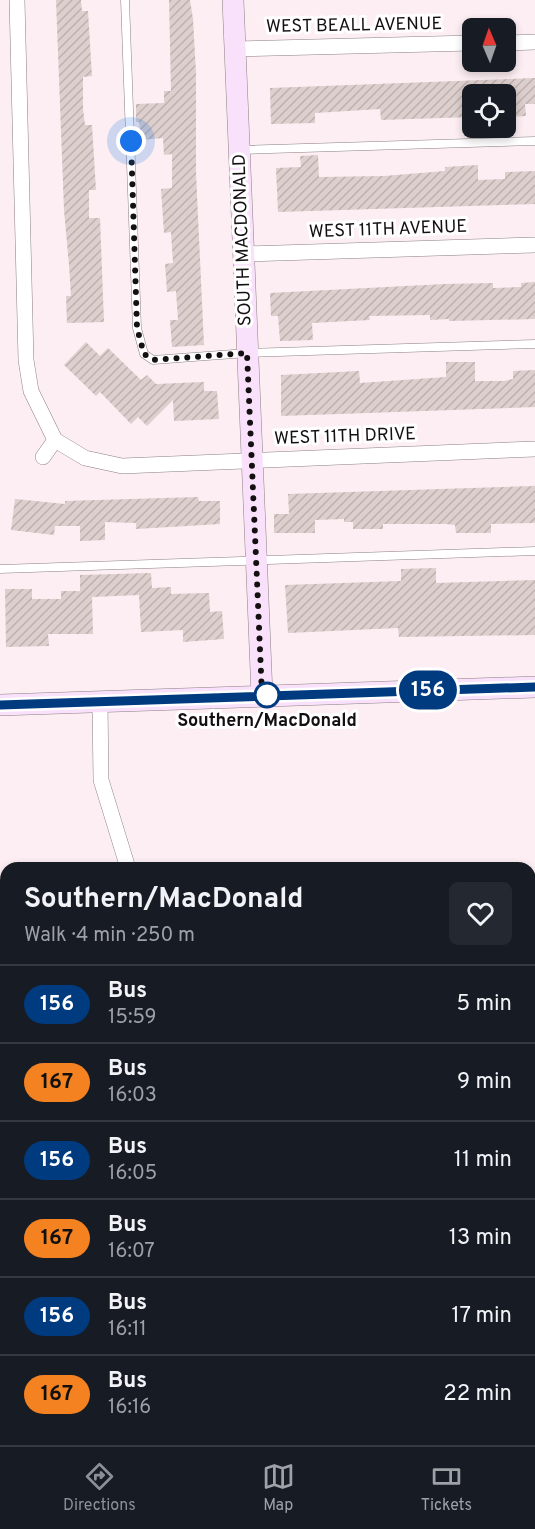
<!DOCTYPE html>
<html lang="en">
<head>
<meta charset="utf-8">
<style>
	body { margin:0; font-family:Overpass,sans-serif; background:#242831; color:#f1f3f6; height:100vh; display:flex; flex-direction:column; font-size:22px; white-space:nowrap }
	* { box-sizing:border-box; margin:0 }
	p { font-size:20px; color:#9ea1a6 }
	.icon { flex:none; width:33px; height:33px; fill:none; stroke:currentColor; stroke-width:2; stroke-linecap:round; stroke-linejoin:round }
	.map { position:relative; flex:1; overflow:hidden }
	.panel { position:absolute; left:0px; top:862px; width:536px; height:584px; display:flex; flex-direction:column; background:#171b24; border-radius:18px 18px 0 0; box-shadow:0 3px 9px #0003 }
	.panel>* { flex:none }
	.badge { padding:0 12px; border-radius:20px; font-size:21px; line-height:39px }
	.needle { width:39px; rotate:358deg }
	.buttons { position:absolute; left:462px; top:18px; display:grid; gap:12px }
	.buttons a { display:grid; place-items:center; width:54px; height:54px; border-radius:9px; background:#171b24; box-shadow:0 3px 9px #0003; font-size:30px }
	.you { position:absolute; width:30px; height:30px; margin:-15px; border:4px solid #fff; border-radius:50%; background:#1a73e8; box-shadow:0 0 0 9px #1a73e833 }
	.map>.badge { position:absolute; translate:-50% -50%; box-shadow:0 0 0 3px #fff }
	.round { display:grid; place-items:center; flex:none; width:63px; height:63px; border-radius:9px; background:#242831 }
	.head { display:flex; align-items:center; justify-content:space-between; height:102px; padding:0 24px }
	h1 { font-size:28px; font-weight:700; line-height:45px }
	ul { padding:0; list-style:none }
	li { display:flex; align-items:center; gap:18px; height:78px; padding:0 24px; border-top:2px solid #363941 }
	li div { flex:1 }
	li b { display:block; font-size:22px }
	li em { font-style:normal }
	li .badge { min-width:66px; font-weight:700; text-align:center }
	.tab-bar { display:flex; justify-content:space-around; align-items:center; height:84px; border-top:2px solid #363941; background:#171b24; font-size:16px; color:#9ea1a6 }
	.tab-bar a { display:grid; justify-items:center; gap:3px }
	.tab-bar .selected { color:#8c9099 }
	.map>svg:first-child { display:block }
</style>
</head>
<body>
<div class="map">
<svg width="535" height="1445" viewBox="0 0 535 1445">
	<defs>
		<pattern id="building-hatch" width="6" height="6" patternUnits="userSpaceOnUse" patternTransform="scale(1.5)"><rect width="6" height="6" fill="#ddcfcd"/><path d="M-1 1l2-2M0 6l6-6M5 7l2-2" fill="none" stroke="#bdb1af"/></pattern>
	</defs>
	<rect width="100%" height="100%" fill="#fceef2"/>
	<path fill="url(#building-hatch)" d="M 56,0 L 81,0 L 82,11 L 88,11 L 92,76 L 83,77 L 83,109 L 85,125 L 92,125 L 96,190 L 89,190 L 89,218 L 100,218 L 104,322 L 67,323 L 66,296 L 71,296 L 69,265 L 64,210 Z
		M 169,0 L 190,0 L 193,19 L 196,73 L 196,173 L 204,345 L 172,347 L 170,320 L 178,320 L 176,291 L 167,292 L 165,264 L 173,263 L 171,232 L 164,233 L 161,189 L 172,188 L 172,154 L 164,155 L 163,138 L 141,140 L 139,122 L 136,122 L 136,104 L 164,103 L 164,91 L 171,91 Z
		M 535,78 L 535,104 L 525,104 L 526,116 L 506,117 L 506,94 L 472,94 L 472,117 L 381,120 L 380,109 L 315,113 L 315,123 L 271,124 L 270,88 Z
		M 318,155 L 319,177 L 384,176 L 445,171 L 445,167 L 478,165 L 478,180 L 505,179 L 505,172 L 535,171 L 535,204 L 278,212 L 276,168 L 301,167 L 300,156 Z
		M 535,282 L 535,319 L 449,321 L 449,319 L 430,320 L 430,315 L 369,316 L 370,320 L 312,323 L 313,340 L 280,341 L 278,316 L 271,316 L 270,293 L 445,284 L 493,283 L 493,288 L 521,287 L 521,283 Z
		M 86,342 L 100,356 L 108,348 L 141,380 L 147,375 L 156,384 L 204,382 L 204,391 L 217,391 L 219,419 L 174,421 L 173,400 L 147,426 L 138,417 L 131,424 L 100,392 L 96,396 L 64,365 Z
		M 446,362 L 475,362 L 475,381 L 504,381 L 513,379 L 513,371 L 535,370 L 535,407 L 281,416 L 281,375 L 359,371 L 360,383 L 446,377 Z
		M 535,486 L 535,523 L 491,524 L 491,533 L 456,533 L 455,525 L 446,524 L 383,524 L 383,529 L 353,529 L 353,522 L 344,522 L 344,519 L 315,520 L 315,533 L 274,533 L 274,514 L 289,514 L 288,494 Z
		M 198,497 L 199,501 L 220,501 L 220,524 L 136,529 L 136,523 L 105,522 L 105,540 L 80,541 L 80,526 L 55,526 L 54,535 L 11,530 L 15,499 L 65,504 L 65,501 Z
		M 436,568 L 436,583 L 535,580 L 535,635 L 399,637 L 398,628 L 288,633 L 285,585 L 401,581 L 401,569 Z
		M 151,573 L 152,588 L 171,587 L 171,594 L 209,593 L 210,612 L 222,611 L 224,639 L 183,642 L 183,630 L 141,632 L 139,595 L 92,597 L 93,634 L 48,634 L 49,646 L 6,647 L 5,589 L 32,589 L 32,599 L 61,599 L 61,591 L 80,591 L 80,575 Z"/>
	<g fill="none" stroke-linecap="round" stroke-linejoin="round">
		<defs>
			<path id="lane" d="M 125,0 L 137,328 L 144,354 L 153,360 L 247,353 L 535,344
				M 241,150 L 535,141
				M 0,569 L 535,551"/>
			<path id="street" d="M 17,0 L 26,360 L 31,391 L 55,440
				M 506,43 L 535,42
				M 235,49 L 472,43
				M 243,254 L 535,245
				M 55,440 L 85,458 L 122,466 L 535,449
				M 43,457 L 55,440
				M 100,702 L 101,780 L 128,868
				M 530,1241 L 535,1241
				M 0,1323 L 6,1323
				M 530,1388 L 532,1445
				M 0,1390 L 2,1445
				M 226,1440 L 227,1445
				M 379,1440 L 379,1445"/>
			<path id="secondary" d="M 233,0 L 262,695
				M 0,705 L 535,687"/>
		</defs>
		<use href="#lane" stroke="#8c8083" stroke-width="9"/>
		<use href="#street" stroke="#8c8083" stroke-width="16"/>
		<use href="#secondary" stroke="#8c8083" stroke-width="22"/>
		<use href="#lane" stroke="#fff" stroke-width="8"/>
		<use href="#street" stroke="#fff" stroke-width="15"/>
		<use href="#secondary" stroke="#f9e1fb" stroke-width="21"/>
	</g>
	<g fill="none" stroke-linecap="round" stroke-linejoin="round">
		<defs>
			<path id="line" d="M 0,705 L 535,687"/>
		</defs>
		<use href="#line" stroke="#fff" stroke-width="14"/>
		<use href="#line" stroke="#003b80" stroke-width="9"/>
		<path stroke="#141011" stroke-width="6" stroke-dasharray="0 10.8" d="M 131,141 L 137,328 L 144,354 L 153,360 L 247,353 L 262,695 L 267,695"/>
	</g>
	<circle fill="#fff" stroke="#003b80" stroke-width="3" cx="267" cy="695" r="12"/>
	<g text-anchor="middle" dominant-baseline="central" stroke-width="6" stroke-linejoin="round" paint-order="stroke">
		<g font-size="18" fill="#141011" stroke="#fff">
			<text transform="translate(354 26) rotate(-1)">WEST BEALL AVENUE</text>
			<text transform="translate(388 230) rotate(-2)">WEST 11TH AVENUE</text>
			<text transform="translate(243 240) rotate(-92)">SOUTH MACDONALD</text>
			<text transform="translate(345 437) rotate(-2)">WEST 11TH DRIVE</text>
		</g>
		<g font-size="18" font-weight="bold" fill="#141011" stroke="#fff">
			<text x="267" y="721">Southern/MacDonald</text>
		</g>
	</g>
</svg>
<div class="buttons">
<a><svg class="needle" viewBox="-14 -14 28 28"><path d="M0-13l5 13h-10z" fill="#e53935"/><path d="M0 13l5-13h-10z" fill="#9ea1a6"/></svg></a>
<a><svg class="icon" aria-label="locate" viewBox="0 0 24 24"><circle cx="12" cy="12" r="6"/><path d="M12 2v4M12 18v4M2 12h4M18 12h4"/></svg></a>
</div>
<div class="you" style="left:131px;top:141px"></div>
<b class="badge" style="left:428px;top:690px;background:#003b80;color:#fff">156</b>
<section class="panel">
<div class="head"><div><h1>Southern/MacDonald</h1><p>Walk · 4 min · 250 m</p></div><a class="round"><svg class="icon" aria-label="heart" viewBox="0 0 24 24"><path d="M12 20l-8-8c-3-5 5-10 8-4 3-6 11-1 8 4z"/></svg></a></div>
<ul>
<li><span class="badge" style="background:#003b80;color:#fff">156</span><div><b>Bus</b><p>15:59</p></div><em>5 min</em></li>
<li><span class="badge" style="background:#f58220;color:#111">167</span><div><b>Bus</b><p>16:03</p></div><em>9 min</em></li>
<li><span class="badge" style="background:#003b80;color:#fff">156</span><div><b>Bus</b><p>16:05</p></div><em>11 min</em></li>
<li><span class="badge" style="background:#f58220;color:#111">167</span><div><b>Bus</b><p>16:07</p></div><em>13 min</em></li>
<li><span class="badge" style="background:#003b80;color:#fff">156</span><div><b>Bus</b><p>16:11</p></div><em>17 min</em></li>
<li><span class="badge" style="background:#f58220;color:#111">167</span><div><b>Bus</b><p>16:16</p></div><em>22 min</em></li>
</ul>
</section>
</div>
<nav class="tab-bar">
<a class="selected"><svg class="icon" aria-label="directions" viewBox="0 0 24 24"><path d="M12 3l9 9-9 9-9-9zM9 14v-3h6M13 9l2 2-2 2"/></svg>Directions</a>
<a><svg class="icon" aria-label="map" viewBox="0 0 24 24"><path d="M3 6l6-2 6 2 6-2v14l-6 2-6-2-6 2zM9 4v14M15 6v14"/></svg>Map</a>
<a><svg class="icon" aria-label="tickets" viewBox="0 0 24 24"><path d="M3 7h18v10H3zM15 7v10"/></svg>Tickets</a>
</nav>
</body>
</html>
